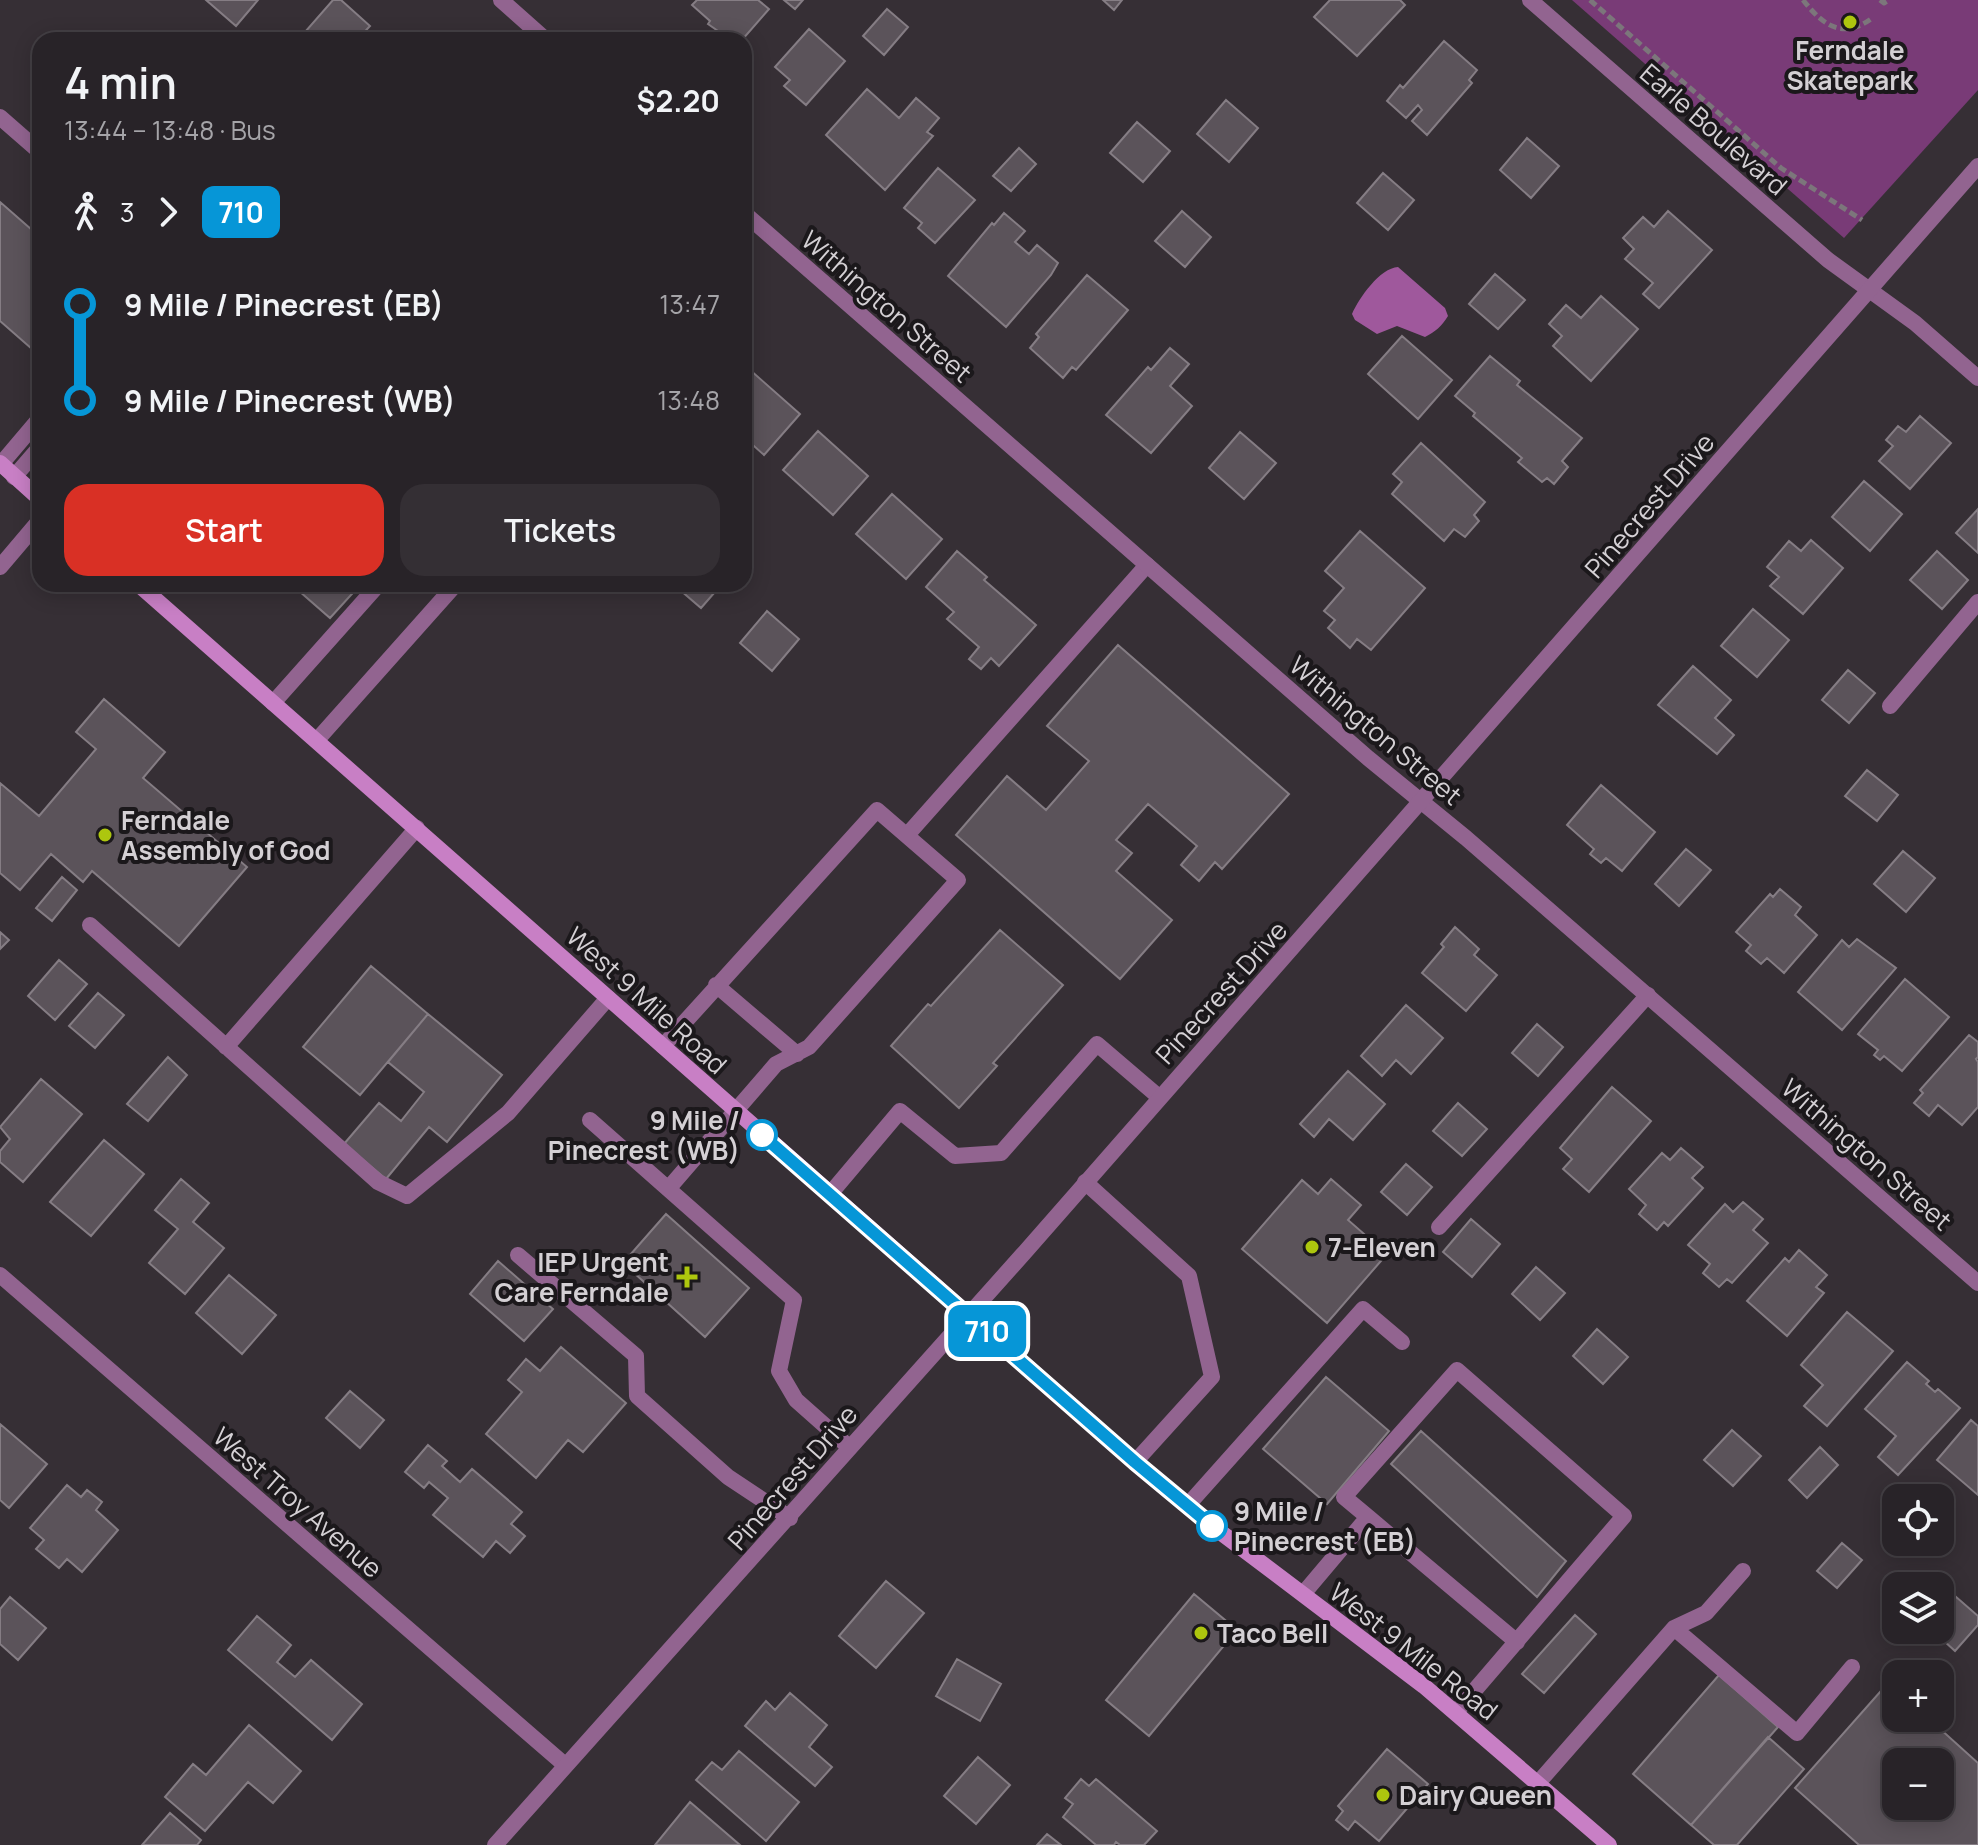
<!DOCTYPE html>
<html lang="en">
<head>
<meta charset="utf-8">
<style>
	body { margin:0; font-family:Manrope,sans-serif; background:#342f34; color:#f1f3f6; height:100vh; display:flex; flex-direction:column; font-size:30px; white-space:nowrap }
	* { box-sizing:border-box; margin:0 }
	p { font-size:26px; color:#a5a4a8 }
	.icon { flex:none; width:44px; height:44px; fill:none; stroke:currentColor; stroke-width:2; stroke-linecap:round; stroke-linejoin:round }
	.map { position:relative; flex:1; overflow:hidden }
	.sheet { position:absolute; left:32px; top:32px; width:720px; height:560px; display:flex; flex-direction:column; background:#282328; border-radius:24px; box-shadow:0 4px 20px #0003,0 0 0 2px #444045 }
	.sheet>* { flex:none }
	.badge { padding:0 16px; border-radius:12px; font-size:28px; line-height:52px }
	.fabs { position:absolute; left:1882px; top:1484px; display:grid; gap:16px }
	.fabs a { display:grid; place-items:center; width:72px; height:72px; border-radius:16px; background:#282328; box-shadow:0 4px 20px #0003,0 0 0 2px #444045; font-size:40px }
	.map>.badge { position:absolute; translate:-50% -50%; box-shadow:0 0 0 4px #fff }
	.legs { display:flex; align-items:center; gap:12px; height:88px; padding:0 32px; font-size:26px }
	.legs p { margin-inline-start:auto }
	.summary { display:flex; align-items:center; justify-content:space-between; height:136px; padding:0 32px }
	h1 { font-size:44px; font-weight:600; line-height:60px }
	.action { display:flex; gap:16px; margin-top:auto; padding:16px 32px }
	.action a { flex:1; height:92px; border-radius:24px; background:#d93025; color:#fff; font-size:32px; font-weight:600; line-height:92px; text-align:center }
	.action a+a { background:#342f34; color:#f1f3f6 }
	ul { padding:0 32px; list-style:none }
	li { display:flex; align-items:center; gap:28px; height:96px; font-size:30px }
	li i { display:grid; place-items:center; width:12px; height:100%; margin:0 10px; background:currentColor }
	li i::after { content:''; width:20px; height:20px; margin:-10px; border:6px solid; border-radius:50%; background:#282328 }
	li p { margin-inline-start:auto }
	li:first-child i { background:linear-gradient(#0000 50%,currentColor 0) }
	li:last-child i { background:linear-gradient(currentColor 50%,#0000 0) }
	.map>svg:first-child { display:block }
</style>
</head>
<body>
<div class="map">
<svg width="1978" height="1845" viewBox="0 0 1978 1845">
	<rect width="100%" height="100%" fill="#362f35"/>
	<path fill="#793b77" d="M 1572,0 L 1978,0 L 1978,90 L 1844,238 Z"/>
	<path fill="#9f589c" d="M 1398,267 L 1445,308 L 1448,316 C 1442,326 1435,332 1425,337 L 1397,326 L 1377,334 L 1355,320 L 1352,314 C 1359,298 1380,268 1398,267 Z"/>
	<path fill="#5b535a" stroke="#857d84" stroke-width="2" fill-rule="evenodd" d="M 206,0 L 258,0 L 236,26 Z
		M 333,0 L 341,0 L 370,26 L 357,40 L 298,40 Z
		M 697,0 L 758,0 L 769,9 L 742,40 L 731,40 L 708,24 L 710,21 L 692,5 Z
		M 784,0 L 803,0 L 795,9 Z
		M 1103,0 L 1122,0 L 1114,10 Z
		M 1330,0 L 1400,0 L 1405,5 L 1357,56 L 1314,17 Z
		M 887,9 L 908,27 L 884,55 L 863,36 Z
		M 809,29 L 845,61 L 806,105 L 784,86 L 790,80 L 775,67 Z
		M 1444,41 L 1477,70 L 1469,80 L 1472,83 L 1427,135 L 1412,121 L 1422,110 L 1418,105 L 1406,118 L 1387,101 L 1400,85 L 1403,88 Z
		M 867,89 L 899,118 L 916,98 L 939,118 L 927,132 L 933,136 L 885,190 L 826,135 Z
		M 1226,100 L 1258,128 L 1229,162 L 1197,134 Z
		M 1137,122 L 1170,151 L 1143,182 L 1110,153 Z
		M 1527,138 L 1559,166 L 1531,198 L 1500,170 Z
		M 1019,148 L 1036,164 L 1011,191 L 993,176 Z
		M 938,168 L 975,200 L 935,243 L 918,228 L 922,223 L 904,208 Z
		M 1383,173 L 1414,200 L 1388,230 L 1357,203 Z
		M 0,202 L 40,237 L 40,356 L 0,321 Z
		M 1182,211 L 1211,237 L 1185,267 L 1155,241 Z
		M 1668,211 L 1712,250 L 1659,308 L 1643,294 L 1653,283 L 1625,259 L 1634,249 L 1623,238 L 1643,217 L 1654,227 Z
		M 1004,213 L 1025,231 L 1015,242 L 1029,254 L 1037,245 L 1058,263 L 1051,275 L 1006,327 L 948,276 L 992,223 L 994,225 Z
		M 1495,274 L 1525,300 L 1498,329 L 1469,304 Z
		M 1087,275 L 1128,310 L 1076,370 L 1072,367 L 1063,378 L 1030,348 L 1039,337 L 1036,334 Z
		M 1601,296 L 1638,329 L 1591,381 L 1553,346 L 1562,336 L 1549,324 L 1566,305 L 1581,318 Z
		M 1402,336 L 1452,380 L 1418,419 L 1368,374 Z
		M 1170,348 L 1189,364 L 1170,386 L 1192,406 L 1151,453 L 1106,415 L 1148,367 L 1151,370 Z
		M 1490,356 L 1520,381 L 1517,385 L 1582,438 L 1562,461 L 1568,467 L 1554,484 L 1547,478 L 1542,482 L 1518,462 L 1522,458 L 1473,416 L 1475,413 L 1455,396 Z
		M 749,369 L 800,414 L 764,455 L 744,437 L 744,375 Z
		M 1920,416 L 1951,443 L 1910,489 L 1879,461 L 1893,446 L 1886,440 L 1898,426 L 1906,432 Z
		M 818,431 L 868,476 L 833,515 L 783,470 Z
		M 1240,432 L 1276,463 L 1244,499 L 1209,468 Z
		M 1421,443 L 1485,502 L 1474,515 L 1479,521 L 1465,537 L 1454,529 L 1444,541 L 1392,494 L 1402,482 L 1393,474 Z
		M 1864,481 L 1902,514 L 1870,551 L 1832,517 Z
		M 892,494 L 942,539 L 906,579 L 856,534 Z
		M 1978,509 L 1978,553 L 1956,533 Z
		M 1360,531 L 1425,588 L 1371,650 L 1357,639 L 1350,648 L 1328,628 L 1335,620 L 1324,611 L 1344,588 L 1325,571 Z
		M 1811,540 L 1843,568 L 1803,614 L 1770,586 L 1779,577 L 1767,567 L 1789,541 L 1801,551 Z
		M 957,551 L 987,577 L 984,580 L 1036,625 L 999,666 L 991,658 L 981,669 L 969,659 L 979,647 L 947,619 L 954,612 L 926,587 Z
		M 1937,551 L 1968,580 L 1942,609 L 1910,580 Z
		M 291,584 L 361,584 L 330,618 Z
		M 673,584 L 722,584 L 701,608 Z
		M 1753,609 L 1789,640 L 1757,677 L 1721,646 Z
		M 767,611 L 799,639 L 772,671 L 740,643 Z
		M 1118,645 L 1289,794 L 1222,869 L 1215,862 L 1199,881 L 1181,865 L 1197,846 L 1148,804 L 1116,840 L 1132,853 L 1116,871 L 1172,920 L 1120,979 L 956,835 L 1007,776 L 1046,810 L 1089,761 L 1047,726 Z
		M 1693,666 L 1731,700 L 1715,718 L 1734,735 L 1717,754 L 1658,705 Z
		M 1848,670 L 1875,693 L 1849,723 L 1822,700 Z
		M 104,699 L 165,752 L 143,778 L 247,867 L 179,946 L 92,871 L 83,882 L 51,854 L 20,890 L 0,873 L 0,783 L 39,816 L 96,749 L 76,732 Z
		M 1867,770 L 1898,795 L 1877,821 L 1845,796 Z
		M 1601,785 L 1655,832 L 1622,871 L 1606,858 L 1601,863 L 1590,854 L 1594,849 L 1567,825 Z
		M 1686,849 L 1711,870 L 1679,906 L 1655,884 Z
		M 1903,851 L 1935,878 L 1906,912 L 1874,884 Z
		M 62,877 L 77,890 L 52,921 L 36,908 Z
		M 1780,889 L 1801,907 L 1795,915 L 1817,935 L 1784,973 L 1767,958 L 1761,964 L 1746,951 L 1751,945 L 1736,932 L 1770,894 L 1773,897 Z
		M 1455,927 L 1479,949 L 1474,955 L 1497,975 L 1466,1011 L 1422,973 L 1444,947 L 1441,944 Z
		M 1000,930 L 1063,985 L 993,1063 L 997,1066 L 959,1108 L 891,1046 L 928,1004 L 931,1006 Z
		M 0,932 L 9,940 L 0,949 Z
		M 1857,939 L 1896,968 L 1842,1030 L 1798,992 L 1842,940 L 1849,947 Z
		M 59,960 L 87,984 L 55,1020 L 28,996 Z
		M 371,966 L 428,1014 L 360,1095 L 303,1047 Z
		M 1905,979 L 1949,1017 L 1902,1071 L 1884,1056 L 1880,1060 L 1874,1055 L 1878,1050 L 1858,1034 Z
		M 98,993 L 124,1015 L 95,1048 L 69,1026 Z
		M 1406,1005 L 1443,1038 L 1411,1074 L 1396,1060 L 1382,1076 L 1361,1056 Z
		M 428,1014 L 502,1075 L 447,1142 L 429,1127 L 386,1179 L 344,1144 L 379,1103 L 401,1121 L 424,1092 L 388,1062 Z
		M 1537,1024 L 1563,1047 L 1538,1076 L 1512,1053 Z
		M 1969,1035 L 1978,1042 L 1978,1057 L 1976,1059 L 1978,1062 L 1978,1107 L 1962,1125 L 1938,1105 L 1929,1116 L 1914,1103 L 1923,1093 L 1920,1090 Z
		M 168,1057 L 187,1075 L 148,1121 L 127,1104 Z
		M 1348,1071 L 1385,1104 L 1353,1140 L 1329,1119 L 1314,1137 L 1300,1124 Z
		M 41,1079 L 82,1114 L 23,1182 L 0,1162 L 0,1151 L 10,1139 L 0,1127 Z
		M 1612,1087 L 1651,1121 L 1589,1192 L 1563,1169 L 1572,1159 L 1560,1148 Z
		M 1458,1103 L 1487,1129 L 1462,1156 L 1433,1131 Z
		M 104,1140 L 144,1174 L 91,1236 L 50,1202 Z
		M 1681,1148 L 1703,1167 L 1692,1178 L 1703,1188 L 1668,1226 L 1664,1222 L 1657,1230 L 1639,1214 L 1646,1205 L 1629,1189 L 1662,1153 L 1670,1160 Z
		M 1406,1164 L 1432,1187 L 1407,1215 L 1381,1192 Z
		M 181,1179 L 209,1203 L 193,1222 L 224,1248 L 185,1294 L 149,1263 L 178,1229 L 155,1210 Z
		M 1331,1179 L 1361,1205 L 1348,1220 L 1387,1254 L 1327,1323 L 1242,1249 L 1302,1180 L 1318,1194 Z
		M 1743,1202 L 1763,1219 L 1753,1230 L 1768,1243 L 1732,1283 L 1727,1279 L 1719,1287 L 1703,1273 L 1710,1264 L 1688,1245 L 1725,1204 L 1733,1212 Z
		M 666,1214 L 749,1288 L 705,1337 L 623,1263 Z
		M 1471,1219 L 1500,1244 L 1472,1277 L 1443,1252 Z
		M 1799,1250 L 1827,1275 L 1816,1287 L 1824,1293 L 1787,1336 L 1747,1301 L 1785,1258 L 1789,1262 Z
		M 498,1261 L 553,1309 L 524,1341 L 470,1294 Z
		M 1536,1267 L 1565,1293 L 1540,1320 L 1512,1294 Z
		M 229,1275 L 276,1315 L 242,1354 L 196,1313 Z
		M 1847,1312 L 1893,1351 L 1827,1426 L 1804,1406 L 1823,1385 L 1801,1365 Z
		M 1597,1329 L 1628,1357 L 1603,1384 L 1573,1356 Z
		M 561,1347 L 626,1403 L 583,1452 L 568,1440 L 536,1478 L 486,1434 L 522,1392 L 508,1380 L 526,1359 L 540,1371 Z
		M 1907,1362 L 1929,1381 L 1926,1384 L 1935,1392 L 1938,1389 L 1960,1408 L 1898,1475 L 1878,1457 L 1896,1436 L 1865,1409 Z
		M 1326,1377 L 1389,1431 L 1327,1504 L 1263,1449 Z
		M 350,1391 L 384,1420 L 360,1448 L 326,1418 Z
		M 1971,1420 L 1978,1426 L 1978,1495 L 1937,1460 Z
		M 0,1424 L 47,1464 L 9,1508 L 0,1500 Z
		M 1732,1430 L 1761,1456 L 1733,1486 L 1704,1460 Z
		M 1421,1431 L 1566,1561 L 1537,1597 L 1391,1464 Z
		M 428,1445 L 447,1461 L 442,1466 L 460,1482 L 472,1469 L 522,1512 L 511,1524 L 525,1536 L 510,1553 L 496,1541 L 483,1557 L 433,1515 L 448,1498 L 429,1482 L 424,1488 L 405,1472 Z
		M 1820,1447 L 1838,1465 L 1807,1498 L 1789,1480 Z
		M 67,1485 L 81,1497 L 87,1490 L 102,1502 L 96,1510 L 118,1530 L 82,1572 L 67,1559 L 59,1568 L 36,1549 L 44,1540 L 30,1528 Z
		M 1842,1543 L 1862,1560 L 1837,1588 L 1817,1571 Z
		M 886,1581 L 924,1613 L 876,1668 L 839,1636 Z
		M 1194,1594 L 1237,1630 L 1149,1736 L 1106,1700 Z
		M 1955,1596 L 1978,1616 L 1978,1625 L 1955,1651 L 1932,1630 L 1940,1630 L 1940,1613 Z
		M 10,1597 L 46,1628 L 18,1660 L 0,1644 L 0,1609 Z
		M 1575,1615 L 1596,1634 L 1544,1693 L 1522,1674 Z
		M 257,1616 L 291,1645 L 277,1662 L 295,1677 L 311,1660 L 362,1704 L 332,1740 L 228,1650 Z
		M 957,1659 L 1001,1684 L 980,1721 L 936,1696 Z
		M 1719,1675 L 1778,1727 L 1691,1825 L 1633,1774 Z
		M 1888,1683 L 1896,1690 L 1896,1718 L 1928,1718 L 1978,1763 L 1978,1845 L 1859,1845 L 1795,1788 ZM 1896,1762 L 1940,1762 L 1940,1806 L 1896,1806 Z
		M 790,1693 L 827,1725 L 809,1747 L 832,1767 L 815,1786 L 745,1726 L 766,1701 L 775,1710 Z
		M 249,1725 L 301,1771 L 273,1803 L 248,1782 L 205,1831 L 165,1797 L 193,1764 L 206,1775 Z
		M 1768,1737 L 1804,1769 L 1737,1845 L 1714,1845 L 1691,1825 Z
		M 1387,1749 L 1428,1784 L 1379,1841 L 1355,1821 L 1348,1830 L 1336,1820 L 1343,1811 L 1338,1806 Z
		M 739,1751 L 799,1802 L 766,1841 L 696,1780 L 712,1762 L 722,1770 Z
		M 978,1757 L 1010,1785 L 976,1824 L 944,1796 Z
		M 1081,1779 L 1089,1786 L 1096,1779 L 1157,1831 L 1144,1845 L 1120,1845 L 1116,1842 L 1114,1845 L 1096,1845 L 1063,1817 L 1073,1804 L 1065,1798 Z
		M 690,1802 L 740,1845 L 655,1845 Z
		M 170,1813 L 201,1840 L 197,1845 L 142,1845 Z
		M 1047,1834 L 1061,1845 L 1037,1845 Z"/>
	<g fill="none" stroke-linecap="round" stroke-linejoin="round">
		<path stroke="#7c767b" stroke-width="5" stroke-dasharray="8 4" stroke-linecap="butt" d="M 1590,0 L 1781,168 L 1862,220
			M 1803,0 C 1822,24 1841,40 1871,19
			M 1880,0 L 1884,3 L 1889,0"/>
		<path stroke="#926490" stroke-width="16" d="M 0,117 L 40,152
			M 1,464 L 40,418
			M 14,477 L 40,447
			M 0,567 L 40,520
			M 273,703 L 379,584
			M 1890,706 L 1978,602
			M 317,740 L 456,584
			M 908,834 L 1147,565
			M 90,925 L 378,1182 L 407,1196 L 508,1113 L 608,998
			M 716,985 L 797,1054
			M 663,1046 L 877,810 L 958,880 L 809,1047 L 776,1064 L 668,1189
			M 226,1047 L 417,828
			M 590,1120 L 794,1300 L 779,1371 L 796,1400 L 849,1447
			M 1085,1182 L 1189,1276 L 1212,1377 L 1135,1462
			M 830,1194 L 900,1111 L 955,1156 L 1001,1153 L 1097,1044 L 1159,1097
			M 1439,1227 L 1648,995
			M 518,1255 L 636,1356 L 637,1396 L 728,1477 L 790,1518
			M 1187,1506 L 1363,1309 L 1402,1342
			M 1368,1517 L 1517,1642
			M 1303,1594 L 1368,1517 L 1344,1497 L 1457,1370 L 1624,1516 L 1456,1712
			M 1674,1628 L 1797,1733 L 1852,1667
			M 1538,1783 L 1674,1628 L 1706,1613 L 1743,1571"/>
		<path stroke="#926490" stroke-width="16" d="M 501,0 L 546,40
			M 1530,0 L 1828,260 L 1915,323 L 1978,378
			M 744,213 L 1368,758 L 1466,838 L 1978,1283
			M 0,1275 L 565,1765"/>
		<path stroke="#926490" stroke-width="16" d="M 495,1845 L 1025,1252 L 1978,166"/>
		<path stroke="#c87fc5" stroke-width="16" d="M 0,463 L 40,499
			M 138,584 L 1150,1475 L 1215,1528 L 1424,1686 L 1609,1845"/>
	</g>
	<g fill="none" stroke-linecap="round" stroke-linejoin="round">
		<defs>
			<path id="line-1" d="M 762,1135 L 1135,1462 L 1212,1526"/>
		</defs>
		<use href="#line-1" stroke="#fff" stroke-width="18"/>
		<use href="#line-1" stroke="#0696d7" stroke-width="12"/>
	</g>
	<g fill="#adc60e" stroke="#1b181b" stroke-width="3">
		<circle cx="1850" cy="22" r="8"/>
		<circle cx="105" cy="835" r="8"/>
		<circle cx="1312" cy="1247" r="8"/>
		<path d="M683 1265h8v8h8v8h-8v8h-8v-8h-8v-8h8z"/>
		<circle cx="1201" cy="1633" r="8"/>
		<circle cx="1383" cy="1795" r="8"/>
	</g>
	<g fill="#fff" stroke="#0696d7" stroke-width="4">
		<circle cx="762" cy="1135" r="14"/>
		<circle cx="1212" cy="1526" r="14"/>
	</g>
	<g text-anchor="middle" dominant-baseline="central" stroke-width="8" stroke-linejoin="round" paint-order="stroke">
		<g font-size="26" font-weight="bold" fill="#d4d0d4" stroke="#1b181b" text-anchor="start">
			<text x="1850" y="50" text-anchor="middle">Ferndale<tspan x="1850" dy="30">Skatepark</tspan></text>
			<text x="121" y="820">Ferndale<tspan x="121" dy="30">Assembly of God</tspan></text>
			<text x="1328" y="1247">7-Eleven</text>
			<text x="669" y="1262" text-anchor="end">IEP Urgent<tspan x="669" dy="30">Care Ferndale</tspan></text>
			<text x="1217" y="1633">Taco Bell</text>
			<text x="1399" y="1795">Dairy Queen</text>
		</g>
		<g font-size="26" fill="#d4d0d4" stroke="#1b181b">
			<text transform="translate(1714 129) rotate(41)">Earle Boulevard</text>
			<text transform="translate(887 306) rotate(41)">Withington Street</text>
			<text transform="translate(1649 505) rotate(-49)">Pinecrest Drive</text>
			<text transform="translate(1376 730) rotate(40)">Withington Street</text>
			<text transform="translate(1221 992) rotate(-48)">Pinecrest Drive</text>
			<text transform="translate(647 1000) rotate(42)">West 9 Mile Road</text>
			<text transform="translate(1867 1154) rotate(41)">Withington Street</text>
			<text transform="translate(792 1477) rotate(-49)">Pinecrest Drive</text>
			<text transform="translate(298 1502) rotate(41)">West Troy Avenue</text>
			<text transform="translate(1414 1651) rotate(38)">West 9 Mile Road</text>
		</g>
		<g font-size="26" font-weight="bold" fill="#d4d0d4" stroke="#1b181b" text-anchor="end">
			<text x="740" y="1120">9 Mile /<tspan x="740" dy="30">Pinecrest (WB)</tspan></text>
			<text x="1234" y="1511" text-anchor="start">9 Mile /<tspan x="1234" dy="30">Pinecrest (EB)</tspan></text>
		</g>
	</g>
</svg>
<div class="fabs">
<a><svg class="icon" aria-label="locate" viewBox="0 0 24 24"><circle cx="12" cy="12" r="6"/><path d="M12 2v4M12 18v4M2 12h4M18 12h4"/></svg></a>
<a><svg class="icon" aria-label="layers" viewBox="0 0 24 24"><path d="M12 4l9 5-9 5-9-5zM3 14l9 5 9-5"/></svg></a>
<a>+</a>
<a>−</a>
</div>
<b class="badge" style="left:987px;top:1331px;background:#0696d7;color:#fff">710</b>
<section class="sheet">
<div class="summary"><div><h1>4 min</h1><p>13:44 – 13:48 · Bus</p></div><b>$2.20</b></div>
<div class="legs"><svg class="icon" aria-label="walk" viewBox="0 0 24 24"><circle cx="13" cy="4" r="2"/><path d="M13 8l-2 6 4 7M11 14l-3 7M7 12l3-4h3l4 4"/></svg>3<svg class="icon" aria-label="forward" viewBox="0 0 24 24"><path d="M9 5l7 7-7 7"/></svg><b class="badge" style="background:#0696d7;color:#fff">710</b></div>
<ul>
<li><i style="color:#0696d7"></i><b>9 Mile / Pinecrest (EB)</b><p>13:47</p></li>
<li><i style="color:#0696d7"></i><b>9 Mile / Pinecrest (WB)</b><p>13:48</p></li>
</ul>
<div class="action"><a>Start</a><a>Tickets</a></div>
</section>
</div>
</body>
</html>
